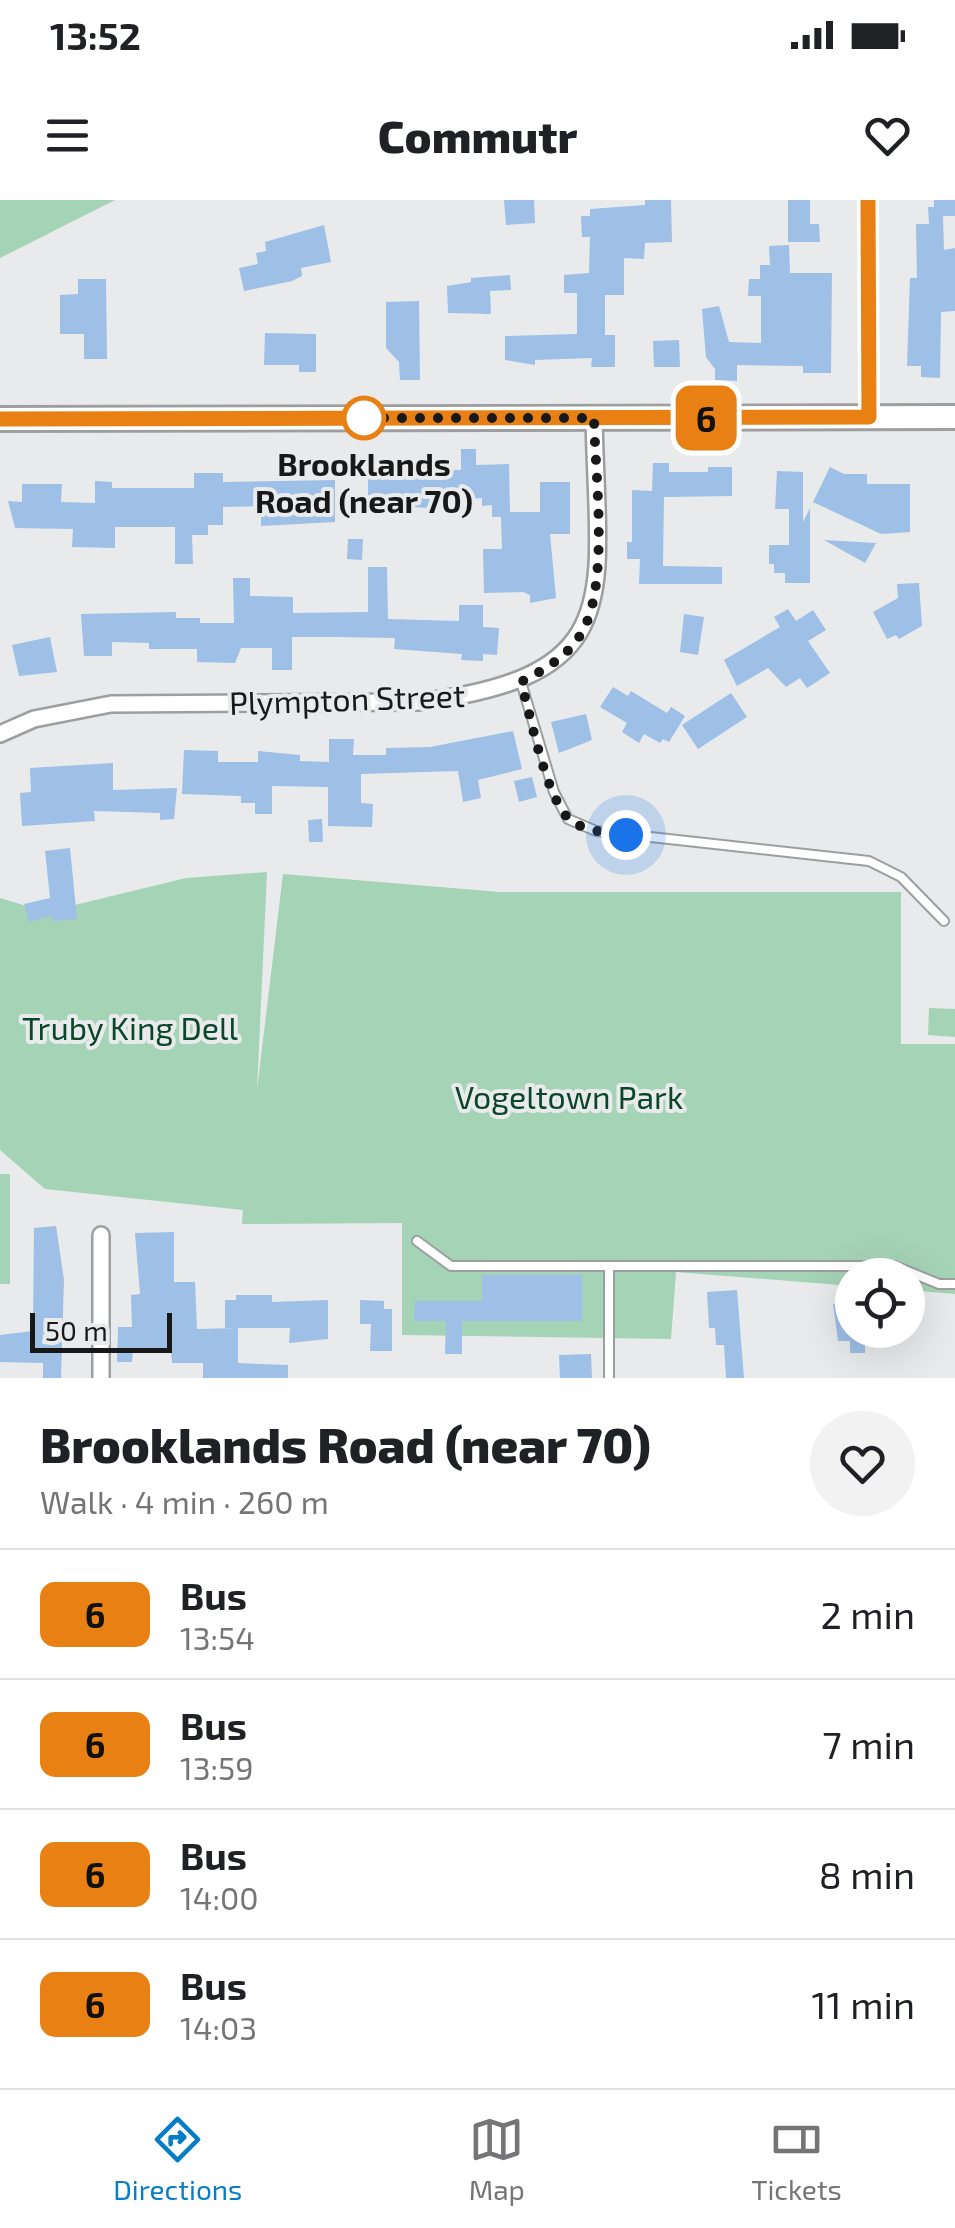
<!DOCTYPE html>
<html lang="en">
<head>
<meta charset="utf-8">
<style>
	body { margin:0; font-family:"Exo 2",sans-serif; background:#f2f2f2; color:#202124; height:100vh; display:flex; flex-direction:column; font-size:38px; white-space:nowrap }
	* { box-sizing:border-box; margin:0 }
	p { font-size:32px; color:#757577 }
	.icon { flex:none; width:55px; height:55px; fill:none; stroke:currentColor; stroke-width:2; stroke-linecap:round; stroke-linejoin:round }
	.map { position:relative; height:1178px; overflow:hidden }
	.side { display:flex; flex-direction:column; background:#fff; flex:1 }
	.side>* { flex:none }
	.badge { padding:0 20px; border-radius:15px; font-size:35px; line-height:65px }
	.controls { position:absolute; left:835px; top:1058px; display:grid; gap:20px }
	.controls a { display:grid; place-items:center; width:90px; height:90px; border-radius:50%; background:#fff; box-shadow:0 10px 40px #0002; font-size:50px }
	.scale { position:absolute; left:30px; bottom:25px; width:142px; box-sizing:border-box; padding-left:10px; border:5px solid #181819; border-top:0; font-size:28px; line-height:35px; white-space:nowrap; color:#181819; -webkit-text-stroke:8px #e8eaec; paint-order:stroke }
	.you { position:absolute; width:50px; height:50px; margin:-25px; border:8px solid #fff; border-radius:50%; background:#1a73e8; box-shadow:0 0 0 15px #1a73e833 }
	.map>.badge { position:absolute; translate:-50% -50%; box-shadow:0 0 0 5px #fff }
	.round { display:grid; place-items:center; flex:none; width:105px; height:105px; border-radius:52px; background:#f2f2f2 }
	.head { display:flex; align-items:center; justify-content:space-between; height:170px; padding:0 40px }
	h1 { font-size:48px; font-weight:800; line-height:75px }
	ul { padding:0; list-style:none }
	li { display:flex; align-items:center; gap:30px; height:130px; padding:0 40px; border-top:2px solid #e0e0e0 }
	li div { flex:1 }
	li b { display:block; font-size:38px }
	li em { font-style:normal }
	li .badge { min-width:110px; font-weight:700; text-align:center }
	.status { display:flex; justify-content:space-between; align-items:center; height:70px; padding:0 50px; background:#fff; direction:ltr }
	.status svg { height:28px; fill:currentColor }
	header { display:flex; justify-content:space-between; align-items:center; height:130px; padding:0 40px; background:#fff; font-size:45px; font-weight:800 }
	.tabs { display:flex; justify-content:space-around; align-items:center; height:140px; border-top:2px solid #e0e0e0; background:#fff; font-size:28px; color:#757577 }
	.tabs a { display:grid; justify-items:center; gap:5px }
	.tabs .on { color:#067ec7 }
	.map>svg:first-child { display:block }
</style>
</head>
<body>
<div class="status"><b>13:52</b><svg viewBox="0 0 49 12"><path d="M0 12V9h3v3zM5 12V6h3v6zM10 12V3h3v9zM15 12V0h3v12zM26 1h20v11H26zM47 4h2v5h-2z"/></svg></div>
<header><svg class="icon" aria-label="menu" viewBox="0 0 24 24"><path d="M4 6h16M4 12h16M4 18h16"/></svg>Commutr<svg class="icon" aria-label="heart" viewBox="0 0 24 24"><path d="M12 20l-8-8c-3-5 5-10 8-4 3-6 11-1 8 4z"/></svg></header>
<div class="map">
<svg width="955" height="1178" viewBox="0 0 955 1178">
	<rect width="100%" height="100%" fill="#e8eaec"/>
	<path fill="#a5d3b5" d="M 0,0 L 115,0 L 0,58 Z
		M 267,672 L 257,890 L 283,674 L 500,692 L 901,692 L 901,844 L 955,844 L 955,1094 L 908,1090 L 908,1075 L 852,1075 L 852,1086 L 676,1072 L 671,1139 L 402,1135 L 402,1023 L 242,1024 L 243,1010 L 45,989 L 0,950 L 0,698 L 46,712 L 186,678 Z
		M 929,808 L 955,809 L 955,837 L 928,835 Z
		M 0,974 L 10,974 L 10,1084 L 0,1084 Z"/>
	<path fill="#9ebfe6" d="M 504,0 L 534,0 L 535,23 L 506,25 Z
		M 645,0 L 671,0 L 672,42 L 645,43 L 644,59 L 624,58 L 624,95 L 605,95 L 605,135 L 615,135 L 615,167 L 591,167 L 592,158 L 535,160 L 535,165 L 505,160 L 505,136 L 577,134 L 577,93 L 564,93 L 564,75 L 589,73 L 590,37 L 582,37 L 581,16 L 590,16 L 590,9 L 645,5 Z
		M 788,0 L 810,0 L 810,24 L 819,24 L 820,42 L 788,42 Z
		M 934,0 L 955,0 L 955,16 L 943,16 L 944,50 L 955,48 L 955,111 L 941,112 L 940,178 L 921,177 L 921,166 L 907,166 L 910,78 L 917,78 L 916,24 L 929,24 L 928,7 L 934,7 Z
		M 324,25 L 331,62 L 301,68 L 302,76 L 292,81 L 244,91 L 239,68 L 258,64 L 256,53 L 266,51 L 265,42 Z
		M 789,45 L 790,73 L 832,73 L 831,173 L 803,173 L 803,166 L 737,165 L 737,181 L 715,180 L 715,169 L 706,157 L 702,109 L 719,106 L 729,142 L 761,143 L 761,96 L 748,96 L 749,79 L 760,79 L 760,65 L 770,65 L 769,46 Z
		M 510,75 L 511,90 L 490,91 L 491,114 L 448,113 L 447,86 L 471,82 L 471,78 Z
		M 78,79 L 106,79 L 107,159 L 84,159 L 84,134 L 60,134 L 60,95 L 78,94 Z
		M 419,101 L 420,180 L 400,180 L 399,162 L 386,148 L 386,102 Z
		M 265,133 L 316,134 L 316,172 L 299,172 L 299,165 L 264,165 Z
		M 679,140 L 680,167 L 654,167 L 653,141 Z
		M 461,249 L 476,249 L 476,265 L 509,264 L 510,312 L 540,312 L 540,282 L 570,282 L 570,334 L 550,334 L 556,398 L 530,403 L 530,395 L 523,392 L 484,393 L 483,349 L 502,349 L 501,317 L 492,317 L 492,305 L 482,306 L 482,298 L 429,302 L 429,308 L 368,305 L 368,269 L 461,270 Z
		M 653,263 L 669,263 L 669,272 L 708,272 L 708,267 L 732,267 L 732,296 L 664,297 L 663,366 L 722,367 L 722,384 L 639,384 L 640,359 L 627,359 L 627,342 L 632,342 L 632,290 L 652,291 Z
		M 830,267 L 844,274 L 867,274 L 867,284 L 910,284 L 910,332 L 881,334 L 813,302 Z
		M 777,271 L 803,272 L 803,322 L 810,308 L 810,383 L 785,383 L 785,373 L 774,373 L 774,364 L 769,364 L 769,345 L 789,345 L 789,309 L 775,309 Z
		M 194,273 L 223,273 L 223,282 L 335,280 L 335,322 L 261,326 L 261,306 L 223,307 L 223,325 L 208,325 L 208,335 L 192,335 L 193,364 L 175,364 L 175,327 L 115,327 L 115,348 L 72,347 L 73,329 L 15,328 L 8,301 L 22,302 L 22,284 L 62,284 L 61,302 L 95,303 L 95,281 L 112,282 L 112,288 L 194,288 Z
		M 348,339 L 363,339 L 362,360 L 347,359 Z
		M 824,340 L 876,343 L 865,363 Z
		M 368,367 L 387,367 L 388,419 L 459,421 L 459,405 L 483,405 L 483,427 L 499,428 L 497,455 L 483,454 L 483,461 L 461,460 L 462,454 L 394,449 L 395,438 L 336,437 L 292,437 L 292,470 L 272,470 L 272,448 L 241,448 L 235,463 L 197,462 L 197,449 L 149,449 L 149,443 L 112,442 L 112,456 L 84,456 L 81,414 L 176,412 L 176,418 L 200,418 L 200,423 L 234,423 L 233,378 L 250,378 L 250,396 L 293,397 L 293,413 L 368,412 Z
		M 919,383 L 922,426 L 899,439 L 896,435 L 887,439 L 873,412 L 898,398 L 897,384 Z
		M 788,409 L 796,421 L 813,410 L 826,430 L 808,441 L 830,473 L 807,488 L 800,478 L 786,487 L 768,468 L 737,486 L 724,460 L 780,427 L 774,417 Z
		M 684,414 L 704,417 L 698,455 L 680,452 Z
		M 50,437 L 57,472 L 19,476 L 12,445 Z
		M 613,487 L 628,496 L 631,491 L 667,513 L 671,507 L 685,516 L 669,542 L 663,539 L 660,543 L 644,534 L 639,543 L 622,532 L 627,523 L 600,507 Z
		M 731,493 L 747,517 L 698,549 L 682,525 Z
		M 586,514 L 592,540 L 559,553 L 551,522 Z
		M 513,531 L 522,569 L 478,580 L 481,598 L 463,602 L 458,571 L 361,574 L 361,603 L 373,604 L 372,627 L 328,626 L 328,587 L 272,586 L 272,614 L 255,614 L 255,603 L 241,603 L 241,596 L 182,594 L 184,550 L 218,551 L 218,562 L 258,562 L 258,551 L 300,555 L 300,561 L 329,562 L 329,539 L 354,539 L 353,555 L 386,555 L 386,548 L 430,547 Z
		M 113,563 L 113,590 L 177,588 L 174,619 L 160,620 L 160,613 L 94,611 L 95,621 L 22,626 L 20,593 L 31,592 L 30,568 Z
		M 532,577 L 537,597 L 519,602 L 514,581 Z
		M 322,619 L 323,642 L 309,642 L 308,620 Z
		M 70,648 L 77,719 L 52,721 L 51,716 L 29,722 L 24,704 L 50,698 L 45,651 Z
		M 56,1026 L 64,1080 L 61,1178 L 43,1178 L 43,1163 L 0,1162 L 0,1135 L 33,1131 L 34,1028 Z
		M 174,1032 L 174,1082 L 195,1082 L 197,1129 L 238,1128 L 238,1163 L 288,1165 L 288,1178 L 203,1178 L 203,1163 L 172,1163 L 171,1151 L 133,1150 L 132,1162 L 117,1162 L 118,1127 L 132,1127 L 131,1095 L 140,1094 L 135,1033 Z
		M 482,1075 L 582,1075 L 582,1121 L 462,1121 L 462,1154 L 445,1154 L 446,1121 L 414,1121 L 415,1101 L 482,1101 Z
		M 737,1090 L 744,1178 L 726,1178 L 724,1145 L 716,1145 L 715,1128 L 709,1128 L 707,1092 Z
		M 236,1095 L 272,1095 L 272,1102 L 328,1100 L 328,1139 L 289,1143 L 290,1128 L 225,1128 L 225,1100 L 236,1100 Z
		M 360,1100 L 384,1101 L 384,1109 L 392,1109 L 392,1151 L 370,1151 L 371,1124 L 360,1124 Z
		M 833,1104 L 852,1104 L 852,1130 L 865,1130 L 865,1153 L 850,1153 L 850,1141 L 838,1141 Z
		M 591,1154 L 592,1178 L 560,1178 L 559,1155 Z"/>
	<g fill="none" stroke-linecap="round" stroke-linejoin="round">
		<defs>
			<path id="lane" d="M 521,482 L 554,592 L 568,619 L 596,631 L 869,661 L 901,677 L 944,721
				M 417,1041 L 451,1066 L 895,1066 L 939,1084 L 955,1084
				M 609,1178 L 609,1068"/>
			<path id="street" d="M 868,0 L 869,217
				M 0,534 L 34,519 L 111,504 L 419,502 C 631,476 597,394 594,217
				M 101,1035 L 101,1178"/>
			<path id="secondary" d="M 0,219 L 955,217"/>
		</defs>
		<use href="#lane" stroke="#9c9e9f" stroke-width="12"/>
		<use href="#street" stroke="#9c9e9f" stroke-width="20"/>
		<use href="#secondary" stroke="#9c9e9f" stroke-width="28"/>
		<use href="#lane" stroke="#fff" stroke-width="8"/>
		<use href="#street" stroke="#fff" stroke-width="15"/>
		<use href="#secondary" stroke="#fff" stroke-width="22"/>
	</g>
	<g fill="none" stroke-linecap="round" stroke-linejoin="round">
		<defs>
			<path id="line" d="M 0,219 L 869,217 L 868,0"/>
		</defs>
		<use href="#line" stroke="#fff" stroke-width="22"/>
		<use href="#line" stroke="#e88013" stroke-width="15"/>
		<path stroke="#181819" stroke-width="10" stroke-dasharray="0 18" d="M 364,218 L 356,218 L 594,218 C 595,274 610,387 581,434 C 567,457 544,470 521,482 C 531,517 544,590 567,617 C 580,631 608,633 626,635"/>
	</g>
	<circle fill="#fff" stroke="#e88013" stroke-width="5" cx="364" cy="218" r="20"/>
	<g text-anchor="middle" dominant-baseline="central" stroke-width="8" stroke-linejoin="round" paint-order="stroke">
		<g font-size="32" font-weight="bold" fill="#181819" stroke="#e8eaec">
			<text x="364" y="263">Brooklands<tspan x="364" dy="37">Road (near 70)</tspan></text>
		</g>
		<g font-size="32" fill="#181819" stroke="#e8eaec">
			<text transform="translate(347 498) rotate(-2)">Plympton Street</text>
		</g>
		<g font-size="32" fill="#0a4629" stroke="#e8eaec">
			<text x="130" y="827">Truby King Dell</text>
			<text x="569" y="896">Vogeltown Park</text>
		</g>
	</g>
</svg>
<div class="controls">
<a><svg class="icon" aria-label="locate" viewBox="0 0 24 24"><circle cx="12" cy="12" r="6"/><path d="M12 2v4M12 18v4M2 12h4M18 12h4"/></svg></a>
</div>
<div class="scale">50 m</div>
<div class="you" style="left:626px;top:635px"></div>
<b class="badge" style="left:706px;top:218px;background:#e88013;color:#111">6</b>
</div>
<section class="side">
<div class="head"><div><h1>Brooklands Road (near 70)</h1><p>Walk · 4 min · 260 m</p></div><a class="round"><svg class="icon" aria-label="heart" viewBox="0 0 24 24"><path d="M12 20l-8-8c-3-5 5-10 8-4 3-6 11-1 8 4z"/></svg></a></div>
<ul>
<li><span class="badge" style="background:#e88013;color:#111">6</span><div><b>Bus</b><p>13:54</p></div><em>2 min</em></li>
<li><span class="badge" style="background:#e88013;color:#111">6</span><div><b>Bus</b><p>13:59</p></div><em>7 min</em></li>
<li><span class="badge" style="background:#e88013;color:#111">6</span><div><b>Bus</b><p>14:00</p></div><em>8 min</em></li>
<li><span class="badge" style="background:#e88013;color:#111">6</span><div><b>Bus</b><p>14:03</p></div><em>11 min</em></li>
</ul>
</section>
<nav class="tabs">
<a class="on"><svg class="icon" aria-label="directions" viewBox="0 0 24 24"><path d="M12 3l9 9-9 9-9-9zM9 14v-3h6M13 9l2 2-2 2"/></svg>Directions</a>
<a><svg class="icon" aria-label="map" viewBox="0 0 24 24"><path d="M3 6l6-2 6 2 6-2v14l-6 2-6-2-6 2zM9 4v14M15 6v14"/></svg>Map</a>
<a><svg class="icon" aria-label="tickets" viewBox="0 0 24 24"><path d="M3 7h18v10H3zM15 7v10"/></svg>Tickets</a>
</nav>
</body>
</html>
